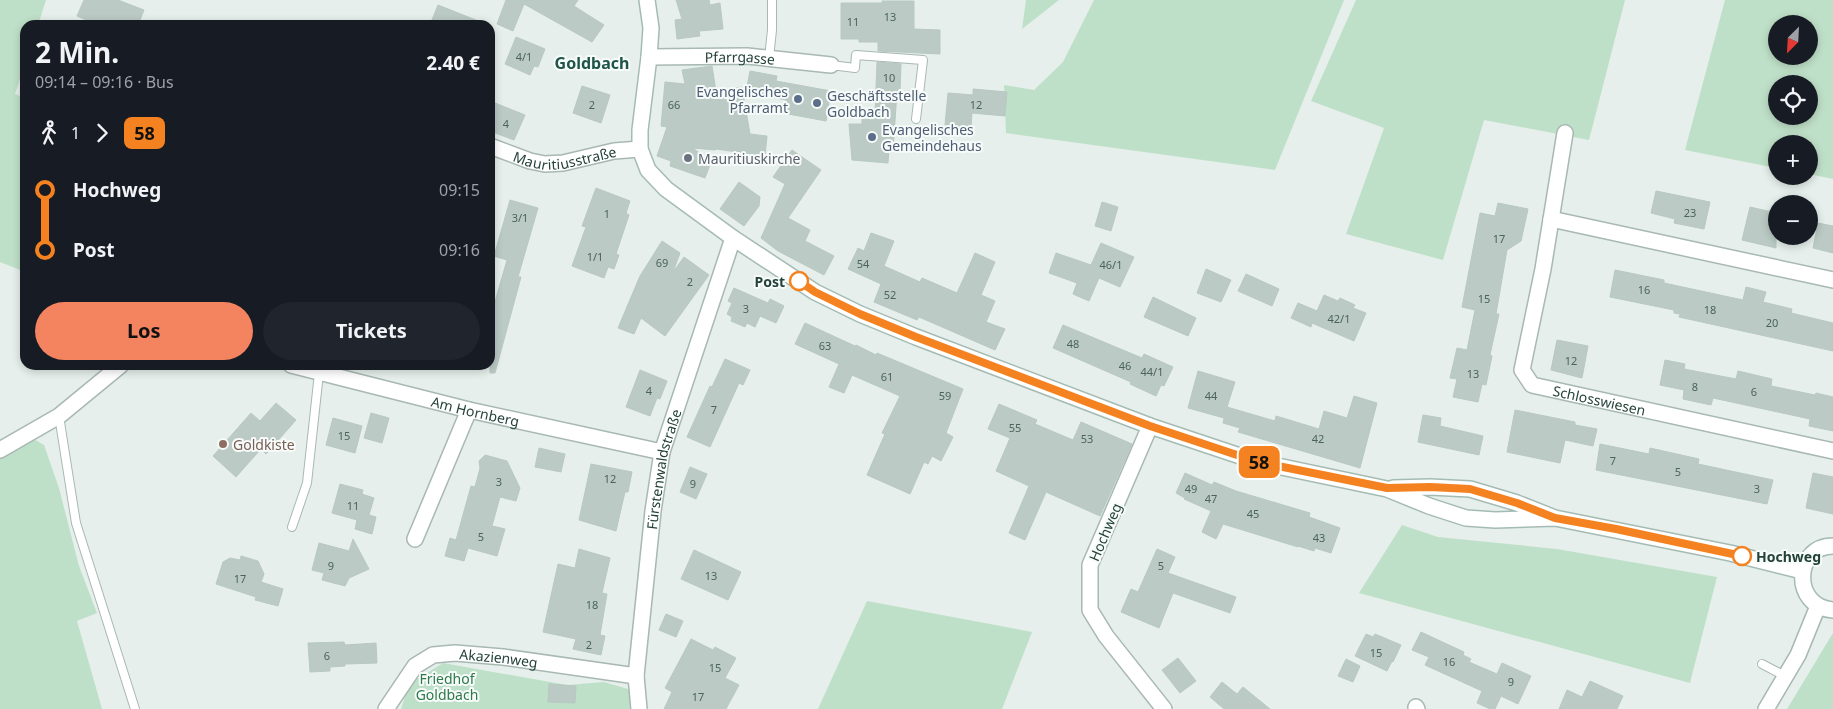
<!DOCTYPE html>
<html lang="de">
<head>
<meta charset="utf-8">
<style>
	body { margin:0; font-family:"Noto Sans",sans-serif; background:#20242c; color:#f1f3f6; height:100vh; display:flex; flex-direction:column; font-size:19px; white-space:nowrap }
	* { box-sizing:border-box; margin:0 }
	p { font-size:16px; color:#9ea1a6 }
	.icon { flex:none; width:28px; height:28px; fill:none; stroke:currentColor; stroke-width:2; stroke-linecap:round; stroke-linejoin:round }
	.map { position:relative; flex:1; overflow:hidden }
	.drawer { position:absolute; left:20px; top:20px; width:475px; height:350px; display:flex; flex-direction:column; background:#171b24; border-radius:15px; box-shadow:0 2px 8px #0003 }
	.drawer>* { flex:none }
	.badge { padding:0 10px; border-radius:8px; font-size:18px; line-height:32px }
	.needle { width:32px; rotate:204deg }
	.buttons { position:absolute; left:1768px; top:15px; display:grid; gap:10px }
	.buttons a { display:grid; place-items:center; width:50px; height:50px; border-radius:50%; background:#171b24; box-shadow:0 2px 8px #0003; font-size:25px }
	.map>.badge { position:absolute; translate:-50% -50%; box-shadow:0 0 0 2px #fff }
	.legs { display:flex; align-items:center; gap:8px; height:55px; padding:0 15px; font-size:16px }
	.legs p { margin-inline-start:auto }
	.head { display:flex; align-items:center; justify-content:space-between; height:85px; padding:0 15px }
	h1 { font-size:28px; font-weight:700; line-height:38px }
	.button { display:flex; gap:10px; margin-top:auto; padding:10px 15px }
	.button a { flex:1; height:58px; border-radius:30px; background:#f4845f; color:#111; font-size:20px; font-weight:700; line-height:58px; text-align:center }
	.button a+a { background:#20242c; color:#f1f3f6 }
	ul { padding:0 15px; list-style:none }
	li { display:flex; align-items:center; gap:18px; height:60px; font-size:19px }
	li i { display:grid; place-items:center; width:8px; height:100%; margin:0 6px; background:currentColor }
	li i::after { content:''; width:12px; height:12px; margin:-6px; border:4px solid; border-radius:50%; background:#171b24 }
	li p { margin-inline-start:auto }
	li:first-child i { background:linear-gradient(#0000 50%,currentColor 0) }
	li:last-child i { background:linear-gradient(currentColor 50%,#0000 0) }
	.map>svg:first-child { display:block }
</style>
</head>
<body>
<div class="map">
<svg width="1833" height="709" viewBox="0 0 1833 709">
	<rect width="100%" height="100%" fill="#e6efeb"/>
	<path fill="#bfe0c8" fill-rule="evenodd" d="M 0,0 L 46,0 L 38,25 L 25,25 L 25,64 L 15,94 L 25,98 L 25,272 L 0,262 Z
		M 1026,0 L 1059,0 L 1022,29 Z
		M 1094,0 L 1344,0 L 1275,170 L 1006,133 L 1004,85 L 1034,90 L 1063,62 Z
		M 1356,0 L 1625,0 L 1589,140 L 1484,120 L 1443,260 L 1346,234 L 1384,128 L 1311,101 Z
		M 1725,0 L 1833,0 L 1833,179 L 1809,174 L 1809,144 L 1776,144 L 1776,168 L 1685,150 ZM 1776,24 L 1809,24 L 1809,56 L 1776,56 ZM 1776,84 L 1809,84 L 1809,116 L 1776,116 Z
		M 32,438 L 44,445 L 59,488 L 79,566 L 97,613 L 77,621 L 102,709 L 0,709 L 0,455 Z
		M 1402,525 L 1438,537 L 1557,549 L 1717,577 L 1690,683 L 1359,593 Z
		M 867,601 L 1032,632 L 1002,709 L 818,709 Z
		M 1833,633 L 1833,709 L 1787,709 Z
		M 443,663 L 567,685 L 604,682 L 628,689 L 631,697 L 631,709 L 401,709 L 409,684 Z"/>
	<path fill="#bbcac4" stroke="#b8c9c2" d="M 84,0 L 118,0 L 144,10 L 138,25 L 98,25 L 77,16 Z
		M 506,0 L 578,0 L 574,6 L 604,25 L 592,42 L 524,4 L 513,31 L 497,24 Z
		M 676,0 L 709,0 L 710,5 L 720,3 L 723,29 L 699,31 L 700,36 L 677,39 L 675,20 L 682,19 Z
		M 882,1 L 914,1 L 914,29 L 940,30 L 940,54 L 878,51 L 878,42 L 859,42 L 859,39 L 841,39 L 841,3 L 882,3 Z
		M 438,5 L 486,24 L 486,25 L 430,25 Z
		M 516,37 L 545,49 L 538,67 L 534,66 L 530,75 L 505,64 Z
		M 877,62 L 901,64 L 900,92 L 897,92 L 893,149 L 889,149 L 888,163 L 852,160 L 849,124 L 862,124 L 862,119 L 873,120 L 873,113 L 875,113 Z
		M 712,66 L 716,91 L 742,87 L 750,134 L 767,136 L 765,156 L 716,149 L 715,150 L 693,148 L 711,162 L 705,178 L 670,166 L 671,161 L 657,156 L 667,127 L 661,126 L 665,82 L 685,84 L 682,70 Z
		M 750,71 L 777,76 L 776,81 L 831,91 L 826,121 L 783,113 L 786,100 L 746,92 Z
		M 582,86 L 610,95 L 601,123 L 573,113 Z
		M 973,89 L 1007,92 L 1005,116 L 972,113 L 971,127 L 945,125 L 948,93 L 973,95 Z
		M 495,103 L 525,115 L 514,140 L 490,131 L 490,114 Z
		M 792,150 L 821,170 L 788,218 L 810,230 L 805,241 L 834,256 L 824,275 L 778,251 L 761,238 L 785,184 L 773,177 Z
		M 739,182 L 760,197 L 759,206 L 744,226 L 720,209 Z
		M 596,188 L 630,201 L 626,213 L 629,215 L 616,254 L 619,255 L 614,269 L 608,267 L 604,278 L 572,266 L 586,227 L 582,226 Z
		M 1656,191 L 1710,202 L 1704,229 L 1674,223 L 1675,219 L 1651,213 Z
		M 510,200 L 538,208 L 518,277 L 521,277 L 495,373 L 490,373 L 490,319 L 507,260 L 494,256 Z
		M 1102,202 L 1118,207 L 1111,231 L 1095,226 Z
		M 1498,203 L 1528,209 L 1521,241 L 1507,250 L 1496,314 L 1499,314 L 1490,355 L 1492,356 L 1486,385 L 1482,384 L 1478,402 L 1453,397 L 1457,379 L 1450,378 L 1457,348 L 1467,350 L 1475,310 L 1462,307 L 1480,213 L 1495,216 Z
		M 1750,207 L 1776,213 L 1776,248 L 1742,240 Z
		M 1818,223 L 1833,226 L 1833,253 L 1813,248 Z
		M 871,233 L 894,241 L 884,266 L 920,282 L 922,278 L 957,293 L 975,253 L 995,262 L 981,295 L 995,301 L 986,322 L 1005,329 L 995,350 L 919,317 L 917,320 L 874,302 L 881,284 L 848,269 L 858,248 L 864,251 Z
		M 662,241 L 680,253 L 673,272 L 684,257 L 709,275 L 665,336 L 641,318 L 634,334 L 618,328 L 640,276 Z
		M 1101,243 L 1134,257 L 1120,287 L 1099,278 L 1089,301 L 1073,294 L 1077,283 L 1049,273 L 1056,253 L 1091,265 Z
		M 1206,269 L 1231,280 L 1221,302 L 1197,293 Z
		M 1615,270 L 1664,280 L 1664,283 L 1743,300 L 1746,287 L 1766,292 L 1763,302 L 1792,309 L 1791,313 L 1833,323 L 1833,351 L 1679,317 L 1680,314 L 1674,313 L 1674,310 L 1610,297 Z
		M 1246,274 L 1279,289 L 1272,306 L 1238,291 Z
		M 734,288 L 768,303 L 770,299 L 784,306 L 776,323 L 760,316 L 755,327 L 747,323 L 745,327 L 731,321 L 732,317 L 727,314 L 732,303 L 728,301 Z
		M 1324,295 L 1338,301 L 1340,298 L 1355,305 L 1353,308 L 1366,313 L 1354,341 L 1312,323 L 1311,327 L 1291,318 L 1298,303 L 1317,311 Z
		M 1153,297 L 1196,318 L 1188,336 L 1144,317 Z
		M 805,323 L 855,346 L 856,345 L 876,355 L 877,353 L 963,389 L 946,433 L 953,437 L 941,461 L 932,456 L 928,464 L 924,462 L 910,494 L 867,475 L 885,434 L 882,433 L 900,396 L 852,375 L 844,393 L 829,387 L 839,364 L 795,344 Z
		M 1063,325 L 1142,358 L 1144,354 L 1173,367 L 1164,386 L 1161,385 L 1156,396 L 1130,384 L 1131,382 L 1053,348 Z
		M 1557,340 L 1588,346 L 1582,378 L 1551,370 Z
		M 725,359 L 750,370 L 743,385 L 739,383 L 710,447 L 687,437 L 710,386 L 712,387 Z
		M 1665,360 L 1685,364 L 1684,369 L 1736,379 L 1738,371 L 1772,379 L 1771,386 L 1815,395 L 1816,393 L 1833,397 L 1833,431 L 1809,426 L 1810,419 L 1713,398 L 1711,405 L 1683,399 L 1684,390 L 1660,385 Z
		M 640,370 L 667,381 L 660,399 L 657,398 L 650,416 L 626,407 Z
		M 1198,371 L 1235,382 L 1227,407 L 1275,421 L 1276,416 L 1319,429 L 1324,411 L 1347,418 L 1354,396 L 1377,403 L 1360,468 L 1238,432 L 1240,428 L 1223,423 L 1225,415 L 1224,418 L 1188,408 Z
		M 276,403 L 296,420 L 266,454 L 261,449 L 236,477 L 213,456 L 251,413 L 260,421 Z
		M 999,404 L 1037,420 L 1035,424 L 1073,440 L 1081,422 L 1132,444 L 1100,516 L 1046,492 L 1025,540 L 1009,533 L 1029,486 L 996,471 L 1010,438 L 988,429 Z
		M 1515,410 L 1575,422 L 1575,425 L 1597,429 L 1593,446 L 1565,440 L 1560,463 L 1507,452 Z
		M 371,413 L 389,418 L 382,443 L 364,438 Z
		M 1423,415 L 1441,418 L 1440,426 L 1483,436 L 1479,455 L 1418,442 Z
		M 333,418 L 362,426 L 355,453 L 326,445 Z
		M 1600,444 L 1649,454 L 1650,448 L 1699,459 L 1698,464 L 1773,480 L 1767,504 L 1596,470 Z
		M 539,448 L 565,454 L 561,472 L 535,467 Z
		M 485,455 L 507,461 L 520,488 L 516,501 L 500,497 L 492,526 L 505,529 L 497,556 L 468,548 L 464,561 L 445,556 L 450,538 L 456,540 L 471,486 L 475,487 L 480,468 L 479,461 Z
		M 591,464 L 632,472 L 628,492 L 625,492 L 616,531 L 579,520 Z
		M 690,467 L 707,474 L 696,499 L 680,492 Z
		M 1185,473 L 1212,485 L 1214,482 L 1236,491 L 1310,513 L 1309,517 L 1340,528 L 1331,553 L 1315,548 L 1314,551 L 1298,546 L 1298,547 L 1223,524 L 1216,539 L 1202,532 L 1211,511 L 1184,499 L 1185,498 L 1176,493 Z
		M 1813,473 L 1833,477 L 1833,514 L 1806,508 Z
		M 340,484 L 363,490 L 362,494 L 374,498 L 369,515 L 376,517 L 372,534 L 355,529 L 357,520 L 332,513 Z
		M 353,539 L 369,569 L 349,578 L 345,586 L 322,580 L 324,573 L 312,570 L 319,543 L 349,551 Z
		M 579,549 L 610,558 L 602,593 L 607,594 L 600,635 L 605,636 L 601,655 L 573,649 L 576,639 L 543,632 L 558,564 L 575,568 Z
		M 1157,549 L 1175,557 L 1168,573 L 1236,597 L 1230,613 L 1173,593 L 1159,628 L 1121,612 L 1131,589 L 1138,592 Z
		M 694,550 L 741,572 L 728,600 L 681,579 Z
		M 241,556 L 258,561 L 264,574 L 261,582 L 283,589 L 278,606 L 255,600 L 256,597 L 216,584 L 223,562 L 230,558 L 240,560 Z
		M 666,614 L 683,621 L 676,637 L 659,630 Z
		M 1421,632 L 1464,652 L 1463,655 L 1471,659 L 1469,662 L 1497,674 L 1502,663 L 1531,676 L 1518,704 L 1501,696 L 1495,709 L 1490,709 L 1477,703 L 1482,691 L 1425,665 L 1429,657 L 1412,650 Z
		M 1366,634 L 1373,637 L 1375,634 L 1401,645 L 1393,662 L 1392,661 L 1387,671 L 1355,656 Z
		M 691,639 L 713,650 L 715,647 L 736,658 L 725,678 L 739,685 L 726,709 L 664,709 L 672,692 L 665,688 Z
		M 344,642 L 345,645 L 376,643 L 377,663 L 345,664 L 345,666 L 330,667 L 330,671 L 310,672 L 308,643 Z
		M 1178,658 L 1196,681 L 1180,693 L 1162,670 Z
		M 1346,659 L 1360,666 L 1353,682 L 1338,676 Z
		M 1590,681 L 1623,696 L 1617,709 L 1559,709 L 1567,690 L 1582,697 Z
		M 1222,682 L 1237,694 L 1243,687 L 1270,709 L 1224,709 L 1210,697 Z
		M 549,684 L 576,686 L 575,703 L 548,702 Z"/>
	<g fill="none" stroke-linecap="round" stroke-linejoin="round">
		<defs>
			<path id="lane" d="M 769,58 L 772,30 L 772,0
				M 831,65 L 855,68 L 856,55 L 923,60 L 916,119
				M 59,416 L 76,523 L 135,709
				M 292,527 L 307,483 L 319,373
				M 1762,664 L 1785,676"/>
			<g id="street">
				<path id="s1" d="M 649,57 L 747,56 L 831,65"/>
				<path id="s2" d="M 1565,133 L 1543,269 L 1522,370 L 1532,385 L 1833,451"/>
				<path id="s3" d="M 490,146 L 530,161 L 545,164 L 563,163 L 614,151 L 640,149"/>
				<path d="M 1551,219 L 1833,280"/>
				<path id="s4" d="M 291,365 L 469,410 L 662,452"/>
				<path d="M 1150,426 L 1090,565 L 1090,610 L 1106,636 L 1164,709"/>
				<path d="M 0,450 L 59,416 L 121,365"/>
				<path d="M 415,539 L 469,410"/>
				<path d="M 1416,707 L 1417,709"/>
				<path id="s5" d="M 386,709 L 415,666 L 433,655 L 455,653 L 503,657 L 636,676"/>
				<path id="s6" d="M 639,709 L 636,676 L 653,511 L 662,452 L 733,238"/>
				<path d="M 1766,709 L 1798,655 L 1818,606"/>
			</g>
			<path id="secondary" d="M 647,0 L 651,28 L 649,57 L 640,130 L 640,149 L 648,170 L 666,189 L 733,238 L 815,292 L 860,314 L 916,337 L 1150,426 L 1258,462 L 1387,489 L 1429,506 L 1466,518 L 1495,520 L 1555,518
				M 1393,488 L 1430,487 L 1470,489 L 1517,503 L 1555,518 L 1730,553 L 1802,571
				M 1833,546 C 1793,546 1792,607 1833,610"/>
		</defs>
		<use href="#lane" stroke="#a8b8b2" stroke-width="10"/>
		<use href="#street" stroke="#a8b8b2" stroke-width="18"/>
		<use href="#secondary" stroke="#a4bbb3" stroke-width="18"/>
		<use href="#lane" stroke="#fff" stroke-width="8"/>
		<use href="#street" stroke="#fff" stroke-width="15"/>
		<use href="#secondary" stroke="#fff" stroke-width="15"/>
	</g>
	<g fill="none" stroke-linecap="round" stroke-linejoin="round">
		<defs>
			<path id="line-1" d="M 799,281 L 815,292 L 860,314 L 916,337 L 1150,426 L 1258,462 L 1387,488 L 1430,487 L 1470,489 L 1517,503 L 1555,518 L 1616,529 L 1742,556"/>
		</defs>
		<use href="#line-1" stroke="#fff" stroke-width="11"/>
		<use href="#line-1" stroke="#f58220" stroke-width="8"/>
	</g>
	<g fill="#5c6f8a" stroke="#f7fbf9" stroke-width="2">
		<circle cx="798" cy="99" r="5"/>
		<circle cx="817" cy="103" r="5"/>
		<circle cx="872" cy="137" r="5"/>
	</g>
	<circle fill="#6b7280" stroke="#f7fbf9" stroke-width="2" cx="688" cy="158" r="5"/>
	<g fill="#fff" stroke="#f58220" stroke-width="2.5">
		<circle cx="799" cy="281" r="9"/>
		<circle cx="1742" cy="556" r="9"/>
	</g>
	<circle fill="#8d6e63" stroke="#f7fbf9" stroke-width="2" cx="223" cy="444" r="5"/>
	<g text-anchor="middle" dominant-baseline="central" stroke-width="4" stroke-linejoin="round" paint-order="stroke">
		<g font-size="11" fill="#4a645c">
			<text x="890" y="16">13</text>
			<text x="853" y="21">11</text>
			<text x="524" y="56">4/1</text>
			<text x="889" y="77">10</text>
			<text x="592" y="104">2</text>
			<text x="674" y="104">66</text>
			<text x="976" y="104">12</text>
			<text x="506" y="123">4</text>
			<text x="1690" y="212">23</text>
			<text x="607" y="213">1</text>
			<text x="520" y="217">3/1</text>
			<text x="1499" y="238">17</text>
			<text x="595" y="256">1/1</text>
			<text x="662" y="262">69</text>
			<text x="863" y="263">54</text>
			<text x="1111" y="264">46/1</text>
			<text x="690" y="281">2</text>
			<text x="1644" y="289">16</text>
			<text x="890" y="294">52</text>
			<text x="1484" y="298">15</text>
			<text x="746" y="308">3</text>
			<text x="1710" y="309">18</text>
			<text x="1339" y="318">42/1</text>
			<text x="1772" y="322">20</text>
			<text x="1073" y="343">48</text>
			<text x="825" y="345">63</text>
			<text x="1571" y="360">12</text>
			<text x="1125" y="365">46</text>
			<text x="1152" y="371">44/1</text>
			<text x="1473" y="373">13</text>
			<text x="887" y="376">61</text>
			<text x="1695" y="386">8</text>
			<text x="649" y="390">4</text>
			<text x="1754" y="391">6</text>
			<text x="945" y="395">59</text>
			<text x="1211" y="395">44</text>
			<text x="714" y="409">7</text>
			<text x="1015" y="427">55</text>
			<text x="344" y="435">15</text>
			<text x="1087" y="438">53</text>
			<text x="1318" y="438">42</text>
			<text x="1613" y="460">7</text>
			<text x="1678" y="471">5</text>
			<text x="610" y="478">12</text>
			<text x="499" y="481">3</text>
			<text x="693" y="483">9</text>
			<text x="1191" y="488">49</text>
			<text x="1757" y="488">3</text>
			<text x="1211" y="498">47</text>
			<text x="353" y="505">11</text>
			<text x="1253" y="513">45</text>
			<text x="481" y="536">5</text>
			<text x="1319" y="537">43</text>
			<text x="331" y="565">9</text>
			<text x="1161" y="565">5</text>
			<text x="711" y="575">13</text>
			<text x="240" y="578">17</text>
			<text x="592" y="604">18</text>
			<text x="589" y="644">2</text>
			<text x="1376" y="652">15</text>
			<text x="327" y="655">6</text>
			<text x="1449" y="661">16</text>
			<text x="715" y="667">15</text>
			<text x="1511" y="681">9</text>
			<text x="698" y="696">17</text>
		</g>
		<g font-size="14" fill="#24423a" stroke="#f7fbf9">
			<text stroke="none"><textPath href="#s1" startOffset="91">Pfarrgasse</textPath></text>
			<text stroke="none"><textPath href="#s3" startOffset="78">Mauritiusstraße</textPath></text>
			<text stroke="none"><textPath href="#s2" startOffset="328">Schlosswiesen</textPath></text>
			<text stroke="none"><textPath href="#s4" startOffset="190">Am Hornberg</textPath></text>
			<text stroke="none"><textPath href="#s6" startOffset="242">Fürstenwaldstraße</textPath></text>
			<text transform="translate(1105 532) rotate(-67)">Hochweg</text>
			<text stroke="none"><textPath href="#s5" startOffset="139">Akazienweg</textPath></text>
		</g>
		<g font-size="14" fill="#4e5e75" stroke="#f7fbf9" text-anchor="start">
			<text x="788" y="91" text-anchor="end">Evangelisches<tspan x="788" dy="16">Pfarramt</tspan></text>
			<text x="827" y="95">Geschäftsstelle<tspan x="827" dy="16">Goldbach</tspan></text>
			<text x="882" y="129">Evangelisches<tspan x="882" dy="16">Gemeindehaus</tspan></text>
		</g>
		<g font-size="14" fill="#5b616d" stroke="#f7fbf9" text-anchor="start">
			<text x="698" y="158">Mauritiuskirche</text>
		</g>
		<g font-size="14" font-weight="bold" fill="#24423a" stroke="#f7fbf9" text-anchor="end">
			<text x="785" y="281">Post</text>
			<text x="1756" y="556" text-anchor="start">Hochweg</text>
		</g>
		<g font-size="14" fill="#785e54" stroke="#f7fbf9" text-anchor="start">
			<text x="233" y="444">Goldkiste</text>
		</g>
		<g font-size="14" fill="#2d7a4b" stroke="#f7fbf9">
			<text x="447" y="678">Friedhof<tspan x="447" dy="16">Goldbach</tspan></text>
		</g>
		<g font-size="16" font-weight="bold" fill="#1f5548" stroke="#f7fbf9">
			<text x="592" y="63">Goldbach</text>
		</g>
	</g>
</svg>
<div class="buttons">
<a><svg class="needle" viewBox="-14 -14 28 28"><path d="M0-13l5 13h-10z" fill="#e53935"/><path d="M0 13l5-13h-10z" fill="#9ea1a6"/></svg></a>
<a><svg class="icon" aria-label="locate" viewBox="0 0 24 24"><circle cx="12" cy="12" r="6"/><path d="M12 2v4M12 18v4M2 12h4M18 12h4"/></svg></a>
<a>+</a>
<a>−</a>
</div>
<b class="badge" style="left:1259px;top:462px;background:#f58220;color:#111">58</b>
<section class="drawer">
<div class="head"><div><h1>2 Min.</h1><p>09:14 – 09:16 · Bus</p></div><b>2.40 €</b></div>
<div class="legs"><svg class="icon" aria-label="walk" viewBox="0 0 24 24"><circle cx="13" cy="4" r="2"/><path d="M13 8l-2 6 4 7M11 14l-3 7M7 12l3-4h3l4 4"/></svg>1<svg class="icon" aria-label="forward" viewBox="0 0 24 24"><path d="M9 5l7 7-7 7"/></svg><b class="badge" style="background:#f58220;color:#111">58</b></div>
<ul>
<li><i style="color:#f58220"></i><b>Hochweg</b><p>09:15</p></li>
<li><i style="color:#f58220"></i><b>Post</b><p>09:16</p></li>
</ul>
<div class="button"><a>Los</a><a>Tickets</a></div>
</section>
</div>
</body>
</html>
